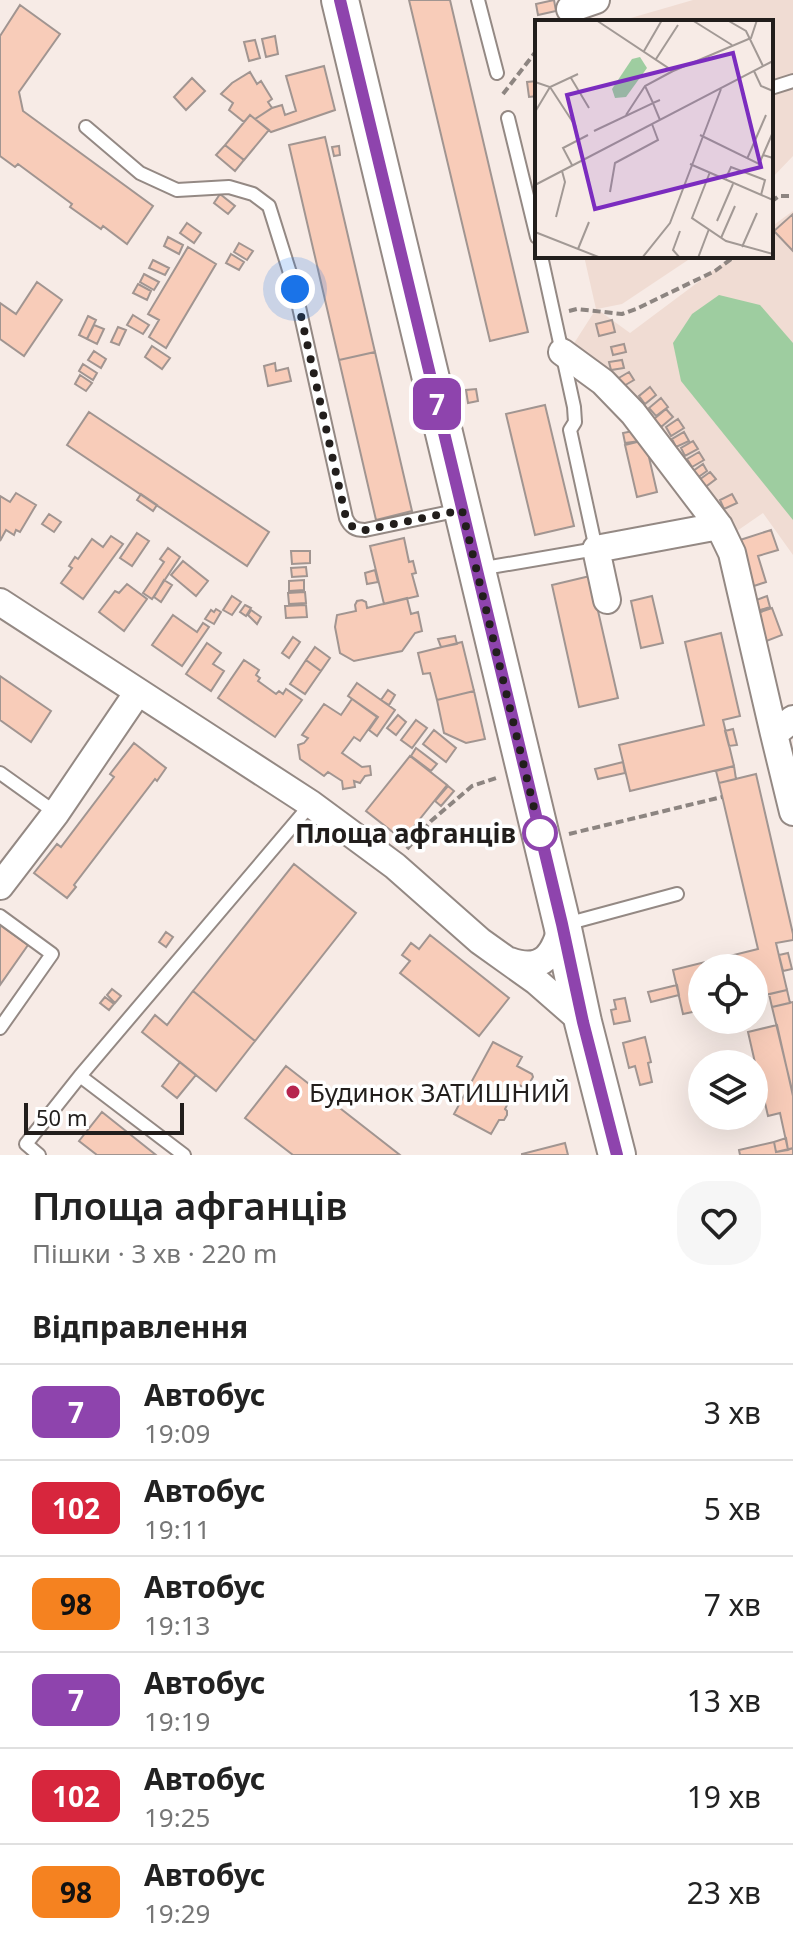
<!DOCTYPE html>
<html lang="uk">
<head>
<meta charset="utf-8">
<style>
	body { margin:0; font-family:"Noto Sans",sans-serif; background:#f6f6f6; color:#222; height:100vh; display:flex; flex-direction:column; font-size:30px; white-space:nowrap }
	* { box-sizing:border-box; margin:0 }
	p { font-size:26px; color:#767676 }
	.icon { flex:none; width:44px; height:44px; fill:none; stroke:currentColor; stroke-width:2; stroke-linecap:round; stroke-linejoin:round }
	.map { position:relative; height:1155px; overflow:hidden }
	.drawer { display:flex; flex-direction:column; background:#fff; flex:1 }
	.drawer>* { flex:none }
	.badge { padding:0 16px; border-radius:12px; font-size:28px; line-height:52px }
	.controls { position:absolute; left:688px; top:954px; display:grid; gap:16px }
	.controls a { display:grid; place-items:center; width:80px; height:80px; border-radius:50%; background:#fff; box-shadow:0 8px 32px #0002; font-size:40px }
	.scale { position:absolute; left:24px; bottom:20px; width:160px; box-sizing:border-box; padding-left:8px; border:4px solid #221e1c; border-top:0; font-size:22px; line-height:28px; white-space:nowrap; color:#221e1c; -webkit-text-stroke:6px #fff; paint-order:stroke }
	.you { position:absolute; width:40px; height:40px; margin:-20px; border:6px solid #fff; border-radius:50%; background:#1a73e8; box-shadow:0 0 0 12px #1a73e833 }
	.map>.badge { position:absolute; translate:-50% -50%; box-shadow:0 0 0 4px #fff }
	h2 { padding:0 32px; font-size:30px; line-height:72px }
	.round { display:grid; place-items:center; flex:none; width:84px; height:84px; border-radius:32px; background:#f6f6f6 }
	.summary { display:flex; align-items:center; justify-content:space-between; height:136px; padding:0 32px }
	h1 { font-size:38px; font-weight:600; line-height:60px }
	ul { padding:0; list-style:none }
	li { display:flex; align-items:center; gap:24px; height:96px; padding:0 32px; border-top:2px solid #e0e0e0 }
	li div { flex:1 }
	li b { display:block; font-size:30px }
	li em { font-style:normal }
	li .badge { min-width:88px; font-weight:700; text-align:center }
	.map>svg:first-child { display:block }
</style>
</head>
<body>
<div class="map">
<svg width="793" height="1155" viewBox="0 0 793 1155">
	<rect width="100%" height="100%" fill="#f7ebe6"/>
	<path fill="#f0dcd3" d="M 693,0 L 793,0 L 793,156 L 771,179 L 771,22 L 617,22 Z
		M 793,211 L 793,555 L 763,513 L 734,533 L 571,348 L 596,309 L 584,256 L 694,256 L 622,304 L 597,309 L 630,333 L 733,256 L 771,256 L 771,227 Z"/>
	<path fill="#9ecda0" d="M 719,295 L 760,305 L 793,343 L 793,520 L 681,381 L 673,343 L 692,314 Z"/>
	<path fill="#f8ccb9" stroke="#a19591" stroke-width="2" d="M 409,0 L 450,0 L 528,332 L 490,341 Z
		M 554,0 L 556,11 L 538,15 L 536,4 Z
		M 20,5 L 60,34 L 19,92 L 23,111 L 153,206 L 127,244 L 103,226 L 101,229 L 70,207 L 72,204 L 18,164 L 15,167 L 0,156 L 0,36 Z
		M 275,36 L 278,54 L 266,57 L 262,39 Z
		M 255,40 L 260,58 L 249,61 L 244,42 Z
		M 324,66 L 335,110 L 271,132 L 255,119 L 272,108 L 282,105 L 285,115 L 296,111 L 286,76 Z
		M 250,72 L 257,84 L 261,81 L 272,99 L 268,102 L 272,108 L 255,119 L 250,115 L 244,122 L 229,110 L 233,103 L 221,94 L 232,83 Z
		M 192,78 L 205,91 L 186,110 L 174,97 Z
		M 537,81 L 537,96 L 529,97 L 527,82 Z
		M 250,115 L 269,130 L 244,160 L 225,145 Z
		M 325,137 L 375,352 L 339,360 L 289,145 Z
		M 225,145 L 244,160 L 235,171 L 216,155 Z
		M 339,146 L 340,155 L 334,156 L 332,147 Z
		M 220,194 L 235,206 L 228,214 L 214,203 Z
		M 793,214 L 793,251 L 774,231 Z
		M 187,223 L 201,233 L 194,243 L 180,233 Z
		M 168,237 L 183,245 L 179,254 L 164,246 Z
		M 239,243 L 253,251 L 247,260 L 234,252 Z
		M 188,247 L 216,264 L 166,348 L 149,337 L 159,320 L 148,314 Z
		M 231,254 L 244,262 L 239,270 L 226,263 Z
		M 153,260 L 169,268 L 165,275 L 149,268 Z
		M 144,274 L 159,282 L 154,290 L 140,282 Z
		M 37,282 L 62,300 L 24,356 L 0,339 L 0,303 L 16,314 Z
		M 138,284 L 151,291 L 147,300 L 133,293 Z
		M 133,315 L 149,325 L 143,334 L 127,325 Z
		M 88,316 L 96,320 L 87,339 L 79,335 Z
		M 612,320 L 615,332 L 599,336 L 596,324 Z
		M 94,325 L 104,329 L 97,344 L 87,339 Z
		M 118,327 L 126,330 L 119,345 L 111,342 Z
		M 624,344 L 626,352 L 613,355 L 611,347 Z
		M 152,346 L 170,358 L 162,369 L 145,357 Z
		M 94,351 L 106,359 L 101,368 L 88,360 Z
		M 375,352 L 412,511 L 376,520 L 339,360 Z
		M 622,360 L 624,368 L 611,370 L 609,362 Z
		M 275,363 L 276,371 L 288,368 L 291,381 L 268,386 L 264,366 Z
		M 83,364 L 97,373 L 93,380 L 79,371 Z
		M 629,372 L 634,380 L 622,387 L 617,379 Z
		M 80,375 L 92,383 L 86,391 L 75,384 Z
		M 650,387 L 656,395 L 645,404 L 639,396 Z
		M 476,389 L 478,401 L 468,403 L 466,390 Z
		M 661,398 L 668,407 L 656,416 L 649,408 Z
		M 545,405 L 574,526 L 535,535 L 506,414 Z
		M 666,409 L 673,417 L 661,427 L 654,419 Z
		M 89,412 L 269,532 L 247,566 L 67,445 Z
		M 678,419 L 684,428 L 671,436 L 666,427 Z
		M 638,430 L 640,441 L 625,443 L 623,433 Z
		M 684,432 L 689,441 L 676,447 L 672,439 Z
		M 645,440 L 657,492 L 637,497 L 625,445 Z
		M 693,441 L 698,449 L 685,456 L 681,448 Z
		M 699,452 L 704,460 L 692,467 L 687,459 Z
		M 703,464 L 707,471 L 697,478 L 693,471 Z
		M 710,472 L 716,479 L 704,488 L 699,480 Z
		M 16,493 L 36,505 L 20,532 L 16,530 L 14,535 L 6,530 L 0,541 L 0,496 L 10,502 Z
		M 141,494 L 157,505 L 153,511 L 137,500 Z
		M 732,494 L 737,503 L 724,509 L 720,500 Z
		M 49,514 L 61,522 L 54,532 L 42,524 Z
		M 771,530 L 778,550 L 758,556 L 766,582 L 751,587 L 737,541 Z
		M 137,533 L 149,541 L 132,566 L 120,558 Z
		M 111,536 L 123,544 L 83,599 L 61,583 L 72,568 L 69,566 L 75,557 L 78,559 L 92,539 L 103,547 Z
		M 404,538 L 409,562 L 413,561 L 416,573 L 412,574 L 418,596 L 384,604 L 370,546 Z
		M 168,548 L 180,557 L 152,599 L 143,593 L 164,562 L 160,559 Z
		M 291,551 L 310,551 L 310,563 L 292,564 Z
		M 183,561 L 208,581 L 196,596 L 171,575 Z
		M 306,567 L 307,576 L 292,577 L 291,568 Z
		M 375,570 L 378,582 L 367,584 L 365,573 Z
		M 590,576 L 618,698 L 579,707 L 552,585 Z
		M 164,580 L 172,585 L 161,602 L 154,597 Z
		M 304,580 L 304,590 L 289,591 L 289,581 Z
		M 127,584 L 147,599 L 124,631 L 99,612 L 115,591 L 119,593 Z
		M 305,592 L 306,603 L 289,604 L 288,593 Z
		M 232,596 L 241,602 L 232,615 L 223,610 Z
		M 652,596 L 663,643 L 641,648 L 631,601 Z
		M 767,596 L 770,607 L 754,612 L 751,602 Z
		M 407,598 L 411,614 L 418,612 L 422,631 L 415,633 L 402,651 L 354,661 L 340,653 L 335,627 L 337,615 L 356,611 L 355,605 L 357,601 L 362,600 L 366,602 L 367,608 Z
		M 245,605 L 251,608 L 246,616 L 240,612 Z
		M 306,605 L 307,617 L 286,618 L 285,606 Z
		M 772,608 L 782,635 L 764,642 L 755,614 Z
		M 216,609 L 221,612 L 214,624 L 205,619 L 211,610 L 214,612 Z
		M 251,610 L 261,617 L 257,624 L 248,615 Z
		M 173,615 L 197,632 L 203,623 L 209,627 L 182,666 L 152,645 Z
		M 721,633 L 740,716 L 723,720 L 734,766 L 630,791 L 619,745 L 704,725 L 685,642 Z
		M 455,636 L 457,644 L 441,647 L 438,639 Z
		M 293,637 L 300,642 L 289,658 L 282,653 Z
		M 462,642 L 474,691 L 437,700 L 430,673 L 423,674 L 418,653 Z
		M 207,643 L 221,653 L 213,664 L 224,671 L 211,691 L 186,674 Z
		M 315,647 L 330,658 L 321,671 L 306,660 Z
		M 244,660 L 259,670 L 256,675 L 260,678 L 258,681 L 276,694 L 279,691 L 283,694 L 286,689 L 302,700 L 275,737 L 218,698 Z
		M 306,660 L 321,671 L 305,694 L 290,684 Z
		M 0,676 L 51,711 L 31,742 L 0,720 Z
		M 357,683 L 395,710 L 377,736 L 369,730 L 378,717 L 348,696 Z
		M 388,690 L 395,695 L 389,705 L 381,700 Z
		M 474,691 L 485,739 L 466,743 L 444,733 L 437,700 Z
		M 352,699 L 377,717 L 360,741 L 354,737 L 342,753 L 362,767 L 370,766 L 371,775 L 365,776 L 360,783 L 354,781 L 355,787 L 343,789 L 342,781 L 328,772 L 324,776 L 300,759 L 298,745 L 304,743 L 308,738 L 302,735 L 324,704 L 341,715 Z
		M 398,715 L 406,722 L 396,735 L 387,728 Z
		M 416,720 L 427,728 L 412,748 L 401,740 Z
		M 733,729 L 737,745 L 729,746 L 725,731 Z
		M 434,730 L 456,748 L 446,762 L 423,744 Z
		M 134,743 L 166,768 L 157,781 L 155,779 L 74,885 L 76,887 L 67,898 L 34,873 L 57,844 L 61,847 L 114,777 L 110,774 Z
		M 416,748 L 437,764 L 431,771 L 411,756 Z
		M 410,756 L 447,785 L 403,840 L 366,811 Z
		M 623,762 L 625,773 L 598,779 L 595,769 Z
		M 734,766 L 736,779 L 719,783 L 716,771 Z
		M 756,774 L 793,934 L 793,940 L 776,943 L 787,990 L 754,998 L 754,968 L 702,968 L 702,1010 L 683,1014 L 673,970 L 758,949 L 719,783 Z
		M 448,786 L 454,791 L 441,806 L 435,801 Z
		M 294,864 L 356,913 L 255,1041 L 193,991 Z
		M 0,925 L 28,945 L 0,985 Z
		M 166,932 L 173,937 L 166,947 L 159,942 Z
		M 430,935 L 509,998 L 479,1036 L 400,973 L 410,961 L 402,955 L 411,943 L 419,949 Z
		M 788,953 L 792,969 L 783,971 L 779,955 Z
		M 677,985 L 679,995 L 651,1002 L 648,992 Z
		M 112,989 L 121,996 L 115,1003 L 107,995 Z
		M 787,990 L 790,1003 L 772,1007 L 769,994 Z
		M 193,991 L 255,1041 L 216,1091 L 142,1032 L 155,1015 L 167,1025 Z
		M 105,997 L 114,1004 L 109,1010 L 100,1003 Z
		M 625,998 L 630,1021 L 614,1024 L 611,1010 L 616,1009 L 614,1000 Z
		M 793,1002 L 793,1090 L 792,1090 L 772,1007 Z
		M 777,1025 L 793,1096 L 793,1148 L 788,1150 L 780,1113 L 768,1116 L 762,1090 L 755,1092 L 754,1068 L 756,1067 L 748,1032 Z
		M 645,1037 L 651,1062 L 648,1063 L 652,1082 L 640,1085 L 635,1066 L 629,1068 L 623,1043 Z
		M 493,1042 L 522,1057 L 517,1066 L 532,1074 L 533,1077 L 528,1086 L 524,1088 L 518,1084 L 505,1109 L 507,1111 L 507,1115 L 504,1120 L 499,1120 L 491,1134 L 454,1114 Z
		M 180,1062 L 196,1075 L 177,1098 L 162,1086 Z
		M 286,1066 L 400,1155 L 293,1155 L 245,1118 Z
		M 102,1112 L 156,1155 L 97,1155 L 79,1141 Z
		M 786,1138 L 788,1150 L 776,1152 L 774,1142 Z
		M 774,1142 L 776,1152 L 793,1148 L 793,1155 L 740,1155 L 739,1150 Z
		M 565,1143 L 568,1155 L 522,1155 L 522,1154 Z"/>
	<g fill="none" stroke-linecap="round" stroke-linejoin="round">
		<defs>
			<path id="lane" d="M 478,0 L 497,73
				M 771,88 L 793,81
				M 508,118 L 537,237
				M 86,127 L 140,173 L 177,190 L 229,187 L 253,194 L 269,206 L 295,289 L 346,518 C 350,527 355,530 365,530 L 460,510
				M 479,569 L 596,549 L 570,430 L 575,422 L 574,407 L 541,256
				M 0,773 L 56,813
				M 0,916 L 52,954 L 0,1028
				M 566,924 L 677,894
				M 80,1076 L 184,1155
				M 39,1155 L 26,1144 L 80,1076 L 311,804"/>
			<path id="street" d="M 570,9 L 596,0
				M 562,352 L 603,382 L 633,413 L 719,526 L 732,553 L 774,734
				M 607,600 L 596,549 L 719,526
				M 0,602 L 311,804 L 395,866 L 480,941 L 536,981 L 583,1022
				M 793,719 L 774,734 L 793,812
				M 0,886 L 56,813 L 138,692
				M 510,961 C 543,973 555,954 562,924"/>
			<path id="secondary" d="M 340,0 L 562,924 L 583,1022 L 617,1155"/>
		</defs>
		<use href="#lane" stroke="#948984" stroke-width="16"/>
		<use href="#street" stroke="#948984" stroke-width="30"/>
		<use href="#secondary" stroke="#948984" stroke-width="40"/>
		<path stroke="#8d8581" stroke-width="4" stroke-dasharray="8 4" stroke-linecap="butt" d="M 503,94 L 537,50
			M 771,202 L 779,196 L 793,196
			M 569,311 L 577,309 L 622,314 L 636,309 L 715,271 L 735,256
			M 569,834 L 722,797
			M 407,849 L 431,821 L 472,786 L 499,777"/>
		<use href="#lane" stroke="#fff" stroke-width="12"/>
		<use href="#street" stroke="#fff" stroke-width="26"/>
		<use href="#secondary" stroke="#fff" stroke-width="36"/>
	</g>
	<g fill="none" stroke-linecap="round" stroke-linejoin="round">
		<defs>
			<path id="line" d="M 340,0 L 562,924 L 583,1022 L 617,1155"/>
		</defs>
		<use href="#line" stroke="#fff" stroke-width="18"/>
		<use href="#line" stroke="#8e44ad" stroke-width="12"/>
		<path stroke="#221e1c" stroke-width="8" stroke-dasharray="0 14.4" d="M 295,289 L 346,518 C 351,527 355,530 365,530 L 462,510 L 542,841 L 540,833"/>
	</g>
	<circle fill="#fff" stroke="#8e44ad" stroke-width="4" cx="540" cy="833" r="16"/>
	<circle fill="#b6264f" stroke="#fff" stroke-width="3" cx="293" cy="1092" r="8"/>
	<g text-anchor="middle" dominant-baseline="central" stroke-width="7" stroke-linejoin="round" paint-order="stroke">
		<g font-size="26" font-weight="bold" fill="#221e1c" stroke="#fff" text-anchor="end">
			<text x="516" y="833">Площа афганців</text>
		</g>
		<g font-size="26" fill="#221e1c" stroke="#fff" text-anchor="start">
			<text x="309" y="1092">Будинок ЗАТИШНИЙ</text>
		</g>
	</g>
	<g transform="translate(535 20)">
		<rect width="238" height="238" fill="#f7ebe6"/>
		<path d="M 105,37 L 112,48 L 91,77 L 80,78 L 77,69 L 97,39 Z" fill="#9ecda0"/>
		<path fill="none" stroke="#a29995" stroke-width="2" d="M 61,0 L 138,51 L 216,18 L 222,0M 157,0 L 197,25M 192,0 L 211,11 L 228,46M 109,31 L 127,0M 121,39 L 143,5M 219,51 L 226,66 L 238,71M 36,58 L 54,88M 0,62 L 15,67 L 41,107M 110,66 L 118,83 L 125,80M 0,92 L 15,67 L 43,54M 91,95 L 110,66 L 138,51M 59,111 L 118,83 L 125,100M 165,115 L 224,144 L 228,135 L 238,138M 228,135 L 238,112M 212,139 L 231,95M 155,144 L 238,180M 37,145 L 28,128 L 53,115M 175,152 L 157,198 L 191,221 L 238,234M 191,158 L 196,147 L 230,160 L 226,175M 0,165 L 238,41M 75,172 L 80,143 L 123,120 L 117,104M 21,197 L 30,162 L 27,151M 182,201 L 198,164M 0,212 L 66,238M 186,218 L 200,186M 207,227 L 222,193M 43,229 L 54,202M 107,238 L 135,203 L 186,69M 145,238 L 138,230 L 145,211M 163,238 L 174,209"/>
		<path fill="#7b2cbf" fill-opacity="0.15" stroke="#7b2cbf" stroke-width="4" d="M 198,33 L 226,147 L 60,189 L 32,75 Z"/>
		<rect width="238" height="238" fill="none" stroke="#221e1c" stroke-width="4"/>
	</g>
</svg>
<div class="controls">
<a><svg class="icon" aria-label="locate" viewBox="0 0 24 24"><circle cx="12" cy="12" r="6"/><path d="M12 2v4M12 18v4M2 12h4M18 12h4"/></svg></a>
<a><svg class="icon" aria-label="layers" viewBox="0 0 24 24"><path d="M12 4l9 5-9 5-9-5zM3 14l9 5 9-5"/></svg></a>
</div>
<div class="scale">50 m</div>
<div class="you" style="left:295px;top:289px"></div>
<b class="badge" style="left:437px;top:404px;background:#8e44ad;color:#fff">7</b>
</div>
<section class="drawer">
<div class="summary"><div><h1>Площа афганців</h1><p>Пішки · 3 хв · 220 m</p></div><a class="round"><svg class="icon" aria-label="heart" viewBox="0 0 24 24"><path d="M12 20l-8-8c-3-5 5-10 8-4 3-6 11-1 8 4z"/></svg></a></div>
<h2>Відправлення</h2>
<ul>
<li><span class="badge" style="background:#8e44ad;color:#fff">7</span><div><b>Автобус</b><p>19:09</p></div><em>3 хв</em></li>
<li><span class="badge" style="background:#d7263d;color:#fff">102</span><div><b>Автобус</b><p>19:11</p></div><em>5 хв</em></li>
<li><span class="badge" style="background:#f58220;color:#111">98</span><div><b>Автобус</b><p>19:13</p></div><em>7 хв</em></li>
<li><span class="badge" style="background:#8e44ad;color:#fff">7</span><div><b>Автобус</b><p>19:19</p></div><em>13 хв</em></li>
<li><span class="badge" style="background:#d7263d;color:#fff">102</span><div><b>Автобус</b><p>19:25</p></div><em>19 хв</em></li>
<li><span class="badge" style="background:#f58220;color:#111">98</span><div><b>Автобус</b><p>19:29</p></div><em>23 хв</em></li>
</ul>
</section>
</body>
</html>
